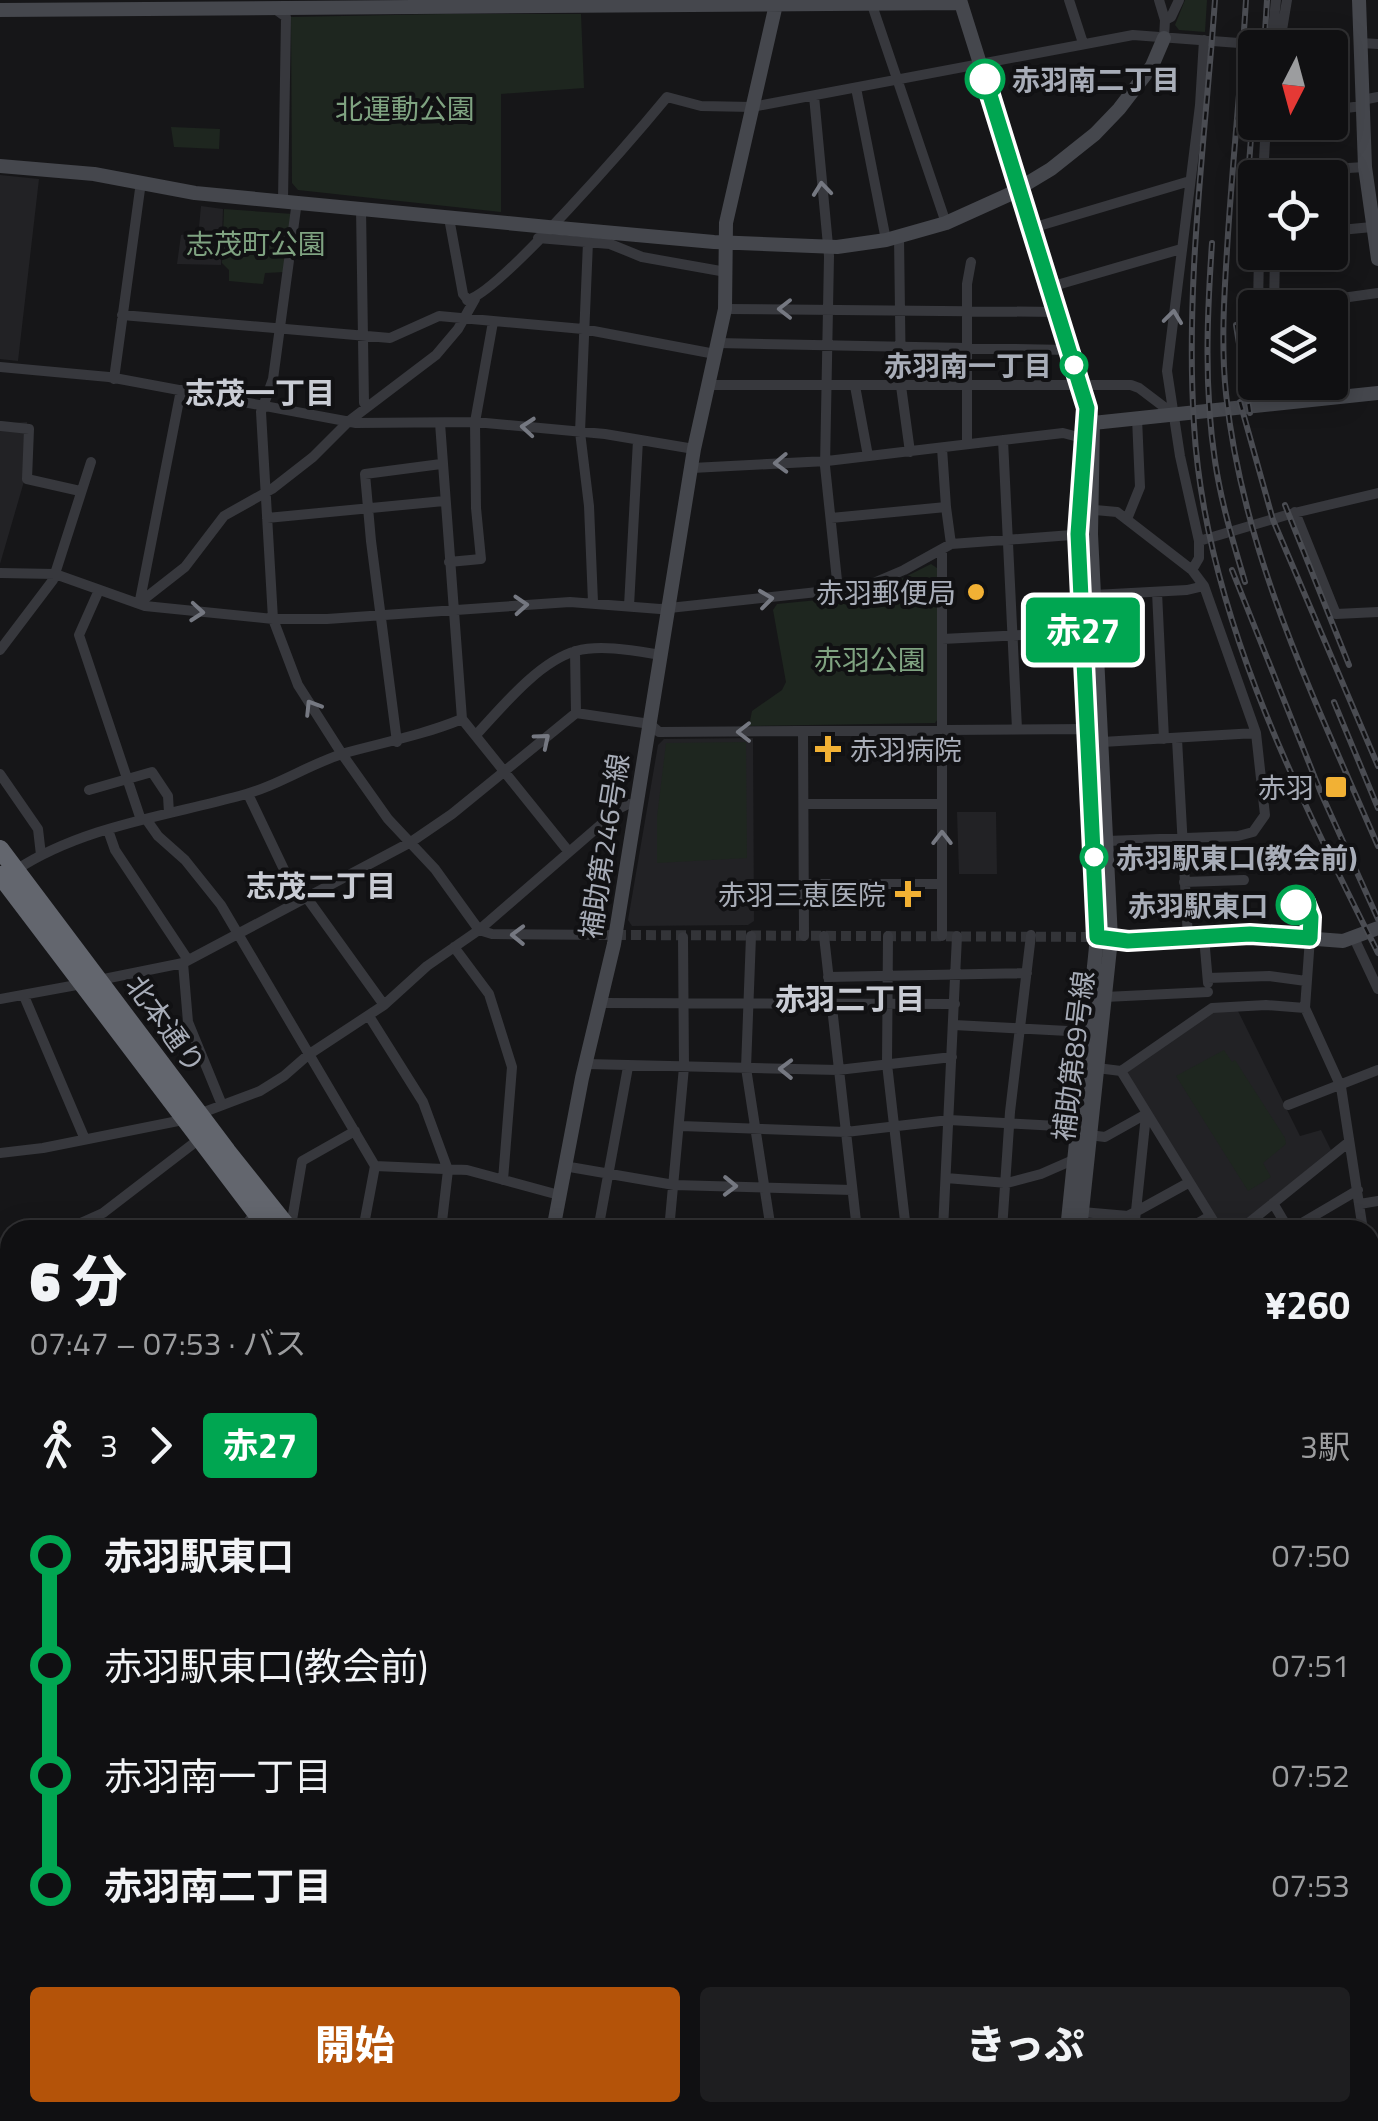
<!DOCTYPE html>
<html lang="ja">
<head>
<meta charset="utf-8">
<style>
	body { margin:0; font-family:"Titillium Web","Noto Sans JP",sans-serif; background:#1e1e20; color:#f1f3f6; height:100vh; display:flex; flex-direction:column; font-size:38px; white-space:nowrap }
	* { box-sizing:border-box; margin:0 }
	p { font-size:32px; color:#9c9d9f }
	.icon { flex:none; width:55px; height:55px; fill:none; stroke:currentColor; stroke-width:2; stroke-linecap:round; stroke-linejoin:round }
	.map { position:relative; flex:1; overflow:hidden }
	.side { position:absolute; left:0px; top:1220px; width:1380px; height:902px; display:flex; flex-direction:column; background:#101012; border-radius:30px 30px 0 0; box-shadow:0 5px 25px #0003,0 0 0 2px #303032 }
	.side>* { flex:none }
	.badge { padding:0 20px; border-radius:8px; font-size:35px; line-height:65px }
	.needle { width:65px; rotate:186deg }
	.tools { position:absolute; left:1238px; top:30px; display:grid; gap:20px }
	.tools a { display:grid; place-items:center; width:110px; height:110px; border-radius:10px; background:#101012; box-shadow:0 5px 25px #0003,0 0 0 2px #303032; font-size:50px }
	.map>.badge { position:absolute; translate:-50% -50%; box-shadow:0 0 0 5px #fff }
	.legs { display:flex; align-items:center; gap:15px; height:110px; padding:0 30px; font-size:32px }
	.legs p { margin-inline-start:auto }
	.summary { display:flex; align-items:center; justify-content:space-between; height:170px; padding:0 30px }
	h1 { font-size:55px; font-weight:800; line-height:75px }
	.action { display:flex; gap:20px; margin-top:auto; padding:20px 30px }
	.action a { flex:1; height:115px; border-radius:10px; background:#b45309; color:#fff; font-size:40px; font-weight:800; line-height:115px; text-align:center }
	.action a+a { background:#1e1e20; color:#f1f3f6 }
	ul { padding:0 30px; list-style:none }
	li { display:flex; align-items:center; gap:35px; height:110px; font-size:38px }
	li i { display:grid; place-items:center; width:15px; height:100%; margin:0 12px; background:currentColor }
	li i::after { content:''; width:25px; height:25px; margin:-12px; border:8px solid; border-radius:50%; background:#101012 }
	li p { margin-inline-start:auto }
	li:first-child i { background:linear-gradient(#0000 50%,currentColor 0) }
	li:last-child i { background:linear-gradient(currentColor 50%,#0000 0) }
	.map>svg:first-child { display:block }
</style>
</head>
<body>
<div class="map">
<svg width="1378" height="2121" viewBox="0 0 1378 2121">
	<rect width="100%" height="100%" fill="#161618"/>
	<path fill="#222225" d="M 0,175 L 39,179 L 18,361 L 0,359 Z
		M 201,206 L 223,209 L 221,265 L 177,264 L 181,235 L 192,233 L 199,227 Z
		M 27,422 L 25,478 L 0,564 L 0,424 Z
		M 753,738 L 754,921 L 748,925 L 632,926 L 628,920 L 658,745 L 664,739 Z
		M 957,812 L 996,812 L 997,874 L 959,874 Z
		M 1237,1009 L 1300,1136 L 1321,1130 L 1331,1150 L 1234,1230 L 1222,1230 L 1127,1076 L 1129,1069 L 1214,1011 Z"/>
	<path fill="#1e261f" d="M 1185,0 L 1207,0 L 1205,32 L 1179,30 L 1175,25 Z
		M 445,14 L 581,14 L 584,88 L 501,94 L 501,212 L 298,190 L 292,183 L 291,17 Z
		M 171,127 L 220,129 L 219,149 L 174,147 Z
		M 224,209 L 293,214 L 284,272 L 265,273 L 263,284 L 229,281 L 229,270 L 222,263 Z
		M 931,564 L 937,568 L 938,719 L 935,723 L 749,726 L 752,711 L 782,690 L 786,682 L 773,610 L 777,604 L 869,595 Z
		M 746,742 L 747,858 L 657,863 L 657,817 L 666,743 Z
		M 1224,1050 L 1232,1062 L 1235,1060 L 1285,1138 L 1286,1144 L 1263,1163 L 1271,1177 L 1248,1191 L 1176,1076 Z"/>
	<path fill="#2c353c" d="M 0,1643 L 10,1647 L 10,1725 L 0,1720 Z
		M 10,1943 L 10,2112 L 307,2112 L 327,2121 L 0,2121 L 0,1953 Z
		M 866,2112 L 886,2121 L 731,2121 L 716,2113 Z"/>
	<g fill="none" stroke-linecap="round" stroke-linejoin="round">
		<path stroke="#333438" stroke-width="10" stroke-dasharray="10 5" stroke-linecap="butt" d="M 616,935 L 1097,937"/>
		<path stroke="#37383d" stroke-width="10" d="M 1069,0 L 1083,43
			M 1159,0 L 1165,20 L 1164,38
			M 872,5 L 946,223
			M 275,9 L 286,17 L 283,200
			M 1165,20 L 1171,17 L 1179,0
			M 1361,43 L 1378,44
			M 1271,48 L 1276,0
			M 1279,48 L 1287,0
			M 856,88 L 886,240
			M 814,96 L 829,256 L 825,466 L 838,590
			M 1362,100 L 1378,97
			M 1330,110 L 1362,106
			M 1263,178 L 1266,122
			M 1310,178 L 1315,170 L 1365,167
			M 297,201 L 273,379 L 261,412 L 273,619 L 298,685 L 342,754 L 388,819 L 435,869 L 479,930 L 620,808 L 628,804 L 636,805
			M 361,208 L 364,403 L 368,406
			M 449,218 L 463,294 L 471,304
			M 1032,228 L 1190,181
			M 1330,231 L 1372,227
			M 899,237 L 901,386 L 910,452
			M 538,238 L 610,244 L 642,257 L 726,272
			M 588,242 L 580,432 L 589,506 L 593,602
			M 1050,287 L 1181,249
			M 467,300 C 499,294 639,131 667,97 L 701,106 L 752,107 L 1133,35 L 1279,46
			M 1258,308 L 1259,252
			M 1274,308 L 1275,252
			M 1311,308 L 1328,300 L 1378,293
			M 725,309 L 1058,312
			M 122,315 L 390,338 L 439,316 L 583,329 L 715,354
			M 718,343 L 1069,350
			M 0,367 L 109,377 L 356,423 L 475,422 L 605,434 L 694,449
			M 114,379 L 141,182
			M 1300,382 L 1308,399
			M 708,385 L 1131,385 L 1139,388 L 1172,413
			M 855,386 L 868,456
			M 440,423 L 462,719 L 569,852
			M 1,426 L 29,429 L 27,479 L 80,491
			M 1003,440 L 1017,729
			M 967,444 L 967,284 L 971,262
			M 692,468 L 827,461 L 1063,433 L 1086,439
			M 946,507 L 951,544
			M 1084,509 L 1117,512 L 1192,570 L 1204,586 L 1256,733 L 1265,815 L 1253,832 L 1238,836 L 1107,841
			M 1295,512 L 1336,614 L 1378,612
			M 267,518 L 444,501
			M 831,518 L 946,507 L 942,448
			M 1127,519 L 1140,487 L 1137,418
			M 1199,541 L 1290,514 L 1378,493
			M 942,551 L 942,936
			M 449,562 L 481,559 L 476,508 L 475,422 L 493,322
			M 1192,570 L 1199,558 L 1199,541 L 1180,456 L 1167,371 L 1200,105 L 1204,40
			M 0,573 L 55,574 L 145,606 L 273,619 L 327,619 L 570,602 L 660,609 L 864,587 L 904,570 L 951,544 L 1085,534
			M 99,590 L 79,635 L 141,820
			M 1157,592 L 1164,739
			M 1094,595 L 1187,590 L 1204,586
			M 140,600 L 181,390
			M 139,603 L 185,567 L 224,516 L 272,489 L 313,457 L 349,421 L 436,355 L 458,329 L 475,299
			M 629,606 L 638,440
			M 942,639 L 1083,632
			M 0,650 L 53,580 L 91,462
			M 575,651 L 576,713
			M 803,731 L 804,936
			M 476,735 C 501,708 539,661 576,651 C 601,644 636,651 661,655
			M 1177,739 L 1188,938
			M 397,742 L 371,541 L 365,474 L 441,464
			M 0,774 L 38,829 L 41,855
			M 89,790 L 152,772 L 168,796 L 169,813
			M 248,794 L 299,901
			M 804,804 L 942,804
			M 146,819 L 158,836 L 185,860 L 221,905 L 375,1166 L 363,1230
			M 108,830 L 115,850 L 188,960
			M 16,870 C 81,827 165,816 239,796 C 276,787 309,764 345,753 C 385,742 423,735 462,719
			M 1184,882 L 1244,880
			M 803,884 L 942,884
			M 307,898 L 384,1005
			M 751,936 L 746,1068 L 771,1230
			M 824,936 L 857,1230
			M 888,936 L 887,1064 L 906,1230
			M 1204,937 L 1208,983
			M 1310,938 L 1305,1008 L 1341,1087 L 1363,1230
			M 1354,938 L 1378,989
			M 454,947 L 489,994 L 512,1067 L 503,1180
			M 183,963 L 188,1022 L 222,1105
			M 828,977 L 1027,973
			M 1208,978 L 1269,976 L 1306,981
			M 99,980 L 183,963 L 411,842 L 452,814 L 576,713 L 650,724 L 659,732 L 1088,729 L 1102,742 L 1256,733
			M 24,996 L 84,1137
			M 1105,997 L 1208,992
			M 0,999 L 82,984
			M 600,1003 L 955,1004
			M 369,1016 L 423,1102 L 448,1170 L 441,1230
			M 954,1025 L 1087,1032
			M 586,1064 L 838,1070 L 952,1057
			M 1097,1068 L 1121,1071 L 1212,1008 L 1266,1005 L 1305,1008
			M 1121,1071 L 1219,1230
			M 1288,1105 L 1378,1070
			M 681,1126 L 846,1132 L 949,1120 L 1077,1127
			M 1089,1135 L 1105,1137 L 1146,1114
			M 0,1153 L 43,1148 L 183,1120 L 260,1091 L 284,1076 L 308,1055 L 384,1005 L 427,966 L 479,930 L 492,934 L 616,935
			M 375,1166 L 467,1170 L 559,1195
			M 564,1166 L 674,1185 L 852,1190
			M 946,1178 L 1007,1183 L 1041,1174 L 1073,1160
			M 1273,1203 L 1289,1230
			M 1360,1204 L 1378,1201
			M 1082,1212 L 1128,1216 L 1188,1183
			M 286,1225 L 292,1220 L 302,1161 L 355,1131
			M 65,1230 L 103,1213 L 198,1140
			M 242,1230 L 255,1213
			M 598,1230 L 628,1067
			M 669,1230 L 684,1067 L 683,937
			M 914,1230 L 934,1227 L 978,1230
			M 943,1230 L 957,936
			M 1002,1230 L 1010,1112 L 1031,935
			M 1134,1230 L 1146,1115
			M 1186,1230 L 1210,1216
			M 1240,1230 L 1349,1142
			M 1290,1230 L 1358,1190
			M 0,1270 L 10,1261
			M 1370,1278 L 1378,1336
			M 0,1368 L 10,1375
			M 1370,1408 L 1378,1406
			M 1370,1486 L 1378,1494
			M 0,1498 L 10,1515
			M 1370,1903 L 1378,1904
			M 1370,1972 L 1378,1950
			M 1370,2068 L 1378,2071
			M 1368,2112 L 1369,2121
			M 1332,2121 L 1333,2112"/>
		<path stroke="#45474d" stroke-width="14" d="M 960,0 L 1093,423 L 1091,534 L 1111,939 L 1080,1230
			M 1359,0 L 1365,167 L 1378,259
			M 0,10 L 961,3
			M 0,166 L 94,174 L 195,193 L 548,227 L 714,242 L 837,247 L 886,240 L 946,223 L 1008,195 L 1051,169 L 1095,134 L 1119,109 L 1152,66 L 1164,38
			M 1093,423 L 1378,393
			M 1103,938 L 1128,941 L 1250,934 L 1343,941 L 1378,928
			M 553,1230 L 582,1078 L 614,944 L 694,449 L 725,309 L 726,223 L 777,0
			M 1067,1230 L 1097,937 L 1078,547 L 1085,449
			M 1370,1555 L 1378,1548
			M 0,1622 L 10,1627
			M 1225,2112 L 1268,2121"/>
		<path stroke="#53555c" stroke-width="15" d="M 1370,1681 L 1378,1686
			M 1370,1703 L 1378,1709"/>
		<path stroke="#63666e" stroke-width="18" d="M 0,849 L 227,1151 L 290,1230
			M 0,875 L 269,1230
			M 932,2121 L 936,2112
			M 946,2121 L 950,2112"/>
		<defs>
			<path id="rail" d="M 1215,0 C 1205,141 1185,283 1194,425 C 1205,612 1296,789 1378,953
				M 1246,0 C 1241,83 1232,166 1227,250 C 1224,298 1221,346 1226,394 C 1243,555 1315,700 1378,846
				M 1264,48 L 1267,0
				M 1212,243 C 1207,316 1204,388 1215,461 C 1221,502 1233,542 1245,582
				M 1242,258 L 1255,84
				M 1236,325 L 1250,413
				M 1240,402 L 1273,520 L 1378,766
				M 1285,505 L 1349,665
				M 1232,570 L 1321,793 L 1378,919
				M 1334,702 L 1378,808"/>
		</defs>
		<use href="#rail" stroke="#4a4c52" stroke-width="6"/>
		<use href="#rail" stroke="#111113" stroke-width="2.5" stroke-dasharray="8" stroke-linecap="butt"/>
	</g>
	<defs><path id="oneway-chevron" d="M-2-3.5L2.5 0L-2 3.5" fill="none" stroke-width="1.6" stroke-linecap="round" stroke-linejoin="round" transform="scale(2.5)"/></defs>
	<g stroke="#757881">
		<use href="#oneway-chevron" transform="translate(822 189) rotate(-96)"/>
		<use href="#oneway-chevron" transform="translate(785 309) rotate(-180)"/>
		<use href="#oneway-chevron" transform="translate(1173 317) rotate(-83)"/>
		<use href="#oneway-chevron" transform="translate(528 427) rotate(-175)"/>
		<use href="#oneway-chevron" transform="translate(781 463) rotate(178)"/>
		<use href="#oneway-chevron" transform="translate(766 599) rotate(-7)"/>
		<use href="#oneway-chevron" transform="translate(521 605) rotate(-4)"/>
		<use href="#oneway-chevron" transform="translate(197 612) rotate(5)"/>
		<use href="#oneway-chevron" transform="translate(312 707) rotate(-122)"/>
		<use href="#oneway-chevron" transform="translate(744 732) rotate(180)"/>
		<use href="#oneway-chevron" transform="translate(543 740) rotate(-40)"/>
		<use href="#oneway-chevron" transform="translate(942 838) rotate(-90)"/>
		<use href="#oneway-chevron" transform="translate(518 935) rotate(-179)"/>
		<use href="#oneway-chevron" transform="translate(786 1069) rotate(-179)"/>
		<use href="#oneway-chevron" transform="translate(730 1186) rotate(1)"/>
	</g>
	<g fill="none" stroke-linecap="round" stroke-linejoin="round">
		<defs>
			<path id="line-1" d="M 985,79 L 1087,408 L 1078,534 L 1097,937 L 1128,941 L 1250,934 L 1310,938 L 1311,917 L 1305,902 L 1296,905"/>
		</defs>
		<use href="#line-1" stroke="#fff" stroke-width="22"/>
		<use href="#line-1" stroke="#00a651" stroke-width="15"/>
	</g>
	<g fill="#fff" stroke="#00a651" stroke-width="5">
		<circle cx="985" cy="79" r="18"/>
		<circle cx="1074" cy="365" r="12"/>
		<circle cx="1094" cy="857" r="12"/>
		<circle cx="1296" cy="905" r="18"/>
	</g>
	<g fill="#f2b134" stroke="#111113" stroke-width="4">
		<circle cx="976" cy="592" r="10"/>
		<path d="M823 734h10v10h10v10h-10v10h-10v-10h-10v-10h10z"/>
		<rect x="1324" y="775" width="24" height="24" rx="5"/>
		<path d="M903 879h10v10h10v10h-10v10h-10v-10h-10v-10h10z"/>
	</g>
	<g text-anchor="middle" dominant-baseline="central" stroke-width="8" stroke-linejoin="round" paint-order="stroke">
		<g font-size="28" font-weight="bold" fill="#a8adb8" stroke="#111113" text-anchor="start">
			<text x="1012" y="79">赤羽南二丁目</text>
			<text x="1052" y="365" text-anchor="end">赤羽南一丁目</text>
			<text x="1116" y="857">赤羽駅東口(教会前)</text>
			<text x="1268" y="905" text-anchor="end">赤羽駅東口</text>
		</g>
		<g font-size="28" fill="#7fa381" stroke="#111113">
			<text x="405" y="108">北運動公園</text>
			<text x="256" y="243">志茂町公園</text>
			<text x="870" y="659">赤羽公園</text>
		</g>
		<g font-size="28" fill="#a8adb8" stroke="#111113" text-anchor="end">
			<text x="956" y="592">赤羽郵便局</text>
			<text x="850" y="749" text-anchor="start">赤羽病院</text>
			<text x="1314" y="787">赤羽</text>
			<text x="886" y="894">赤羽三恵医院</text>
		</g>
		<g font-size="28" fill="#a8adb8" stroke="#111113">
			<text transform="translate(604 846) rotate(-81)">補助第246号線</text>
			<text transform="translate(166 1024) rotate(54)">北本通り</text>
			<text transform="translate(1073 1056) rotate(-83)">補助第89号線</text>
		</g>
		<g font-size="30" font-weight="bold" fill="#c9ccd4" stroke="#111113">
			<text x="260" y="393">志茂一丁目</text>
			<text x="321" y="886">志茂二丁目</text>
			<text x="850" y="999">赤羽二丁目</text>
		</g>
	</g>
</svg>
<div class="tools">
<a><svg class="needle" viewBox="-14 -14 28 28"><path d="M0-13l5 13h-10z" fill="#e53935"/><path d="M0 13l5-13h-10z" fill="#9c9d9f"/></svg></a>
<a><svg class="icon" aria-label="locate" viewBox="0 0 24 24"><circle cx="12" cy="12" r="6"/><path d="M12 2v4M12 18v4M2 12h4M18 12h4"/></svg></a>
<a><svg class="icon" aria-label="layers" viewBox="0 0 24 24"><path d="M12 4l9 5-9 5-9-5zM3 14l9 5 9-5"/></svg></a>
</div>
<b class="badge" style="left:1083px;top:630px;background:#00a651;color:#fff">赤27</b>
<section class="side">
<div class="summary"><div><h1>6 分</h1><p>07:47 – 07:53 · バス</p></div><b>¥260</b></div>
<div class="legs"><svg class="icon" aria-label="walk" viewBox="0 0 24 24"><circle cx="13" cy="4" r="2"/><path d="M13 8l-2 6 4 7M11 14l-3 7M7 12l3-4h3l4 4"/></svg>3<svg class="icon" aria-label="forward" viewBox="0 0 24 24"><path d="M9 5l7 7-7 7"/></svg><b class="badge" style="background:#00a651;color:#fff">赤27</b><p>3駅</p></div>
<ul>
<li><i style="color:#00a651"></i><b>赤羽駅東口</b><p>07:50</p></li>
<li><i style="color:#00a651"></i><span>赤羽駅東口(教会前)</span><p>07:51</p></li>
<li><i style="color:#00a651"></i><span>赤羽南一丁目</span><p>07:52</p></li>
<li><i style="color:#00a651"></i><b>赤羽南二丁目</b><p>07:53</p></li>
</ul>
<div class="action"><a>開始</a><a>きっぷ</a></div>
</section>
</div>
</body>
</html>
